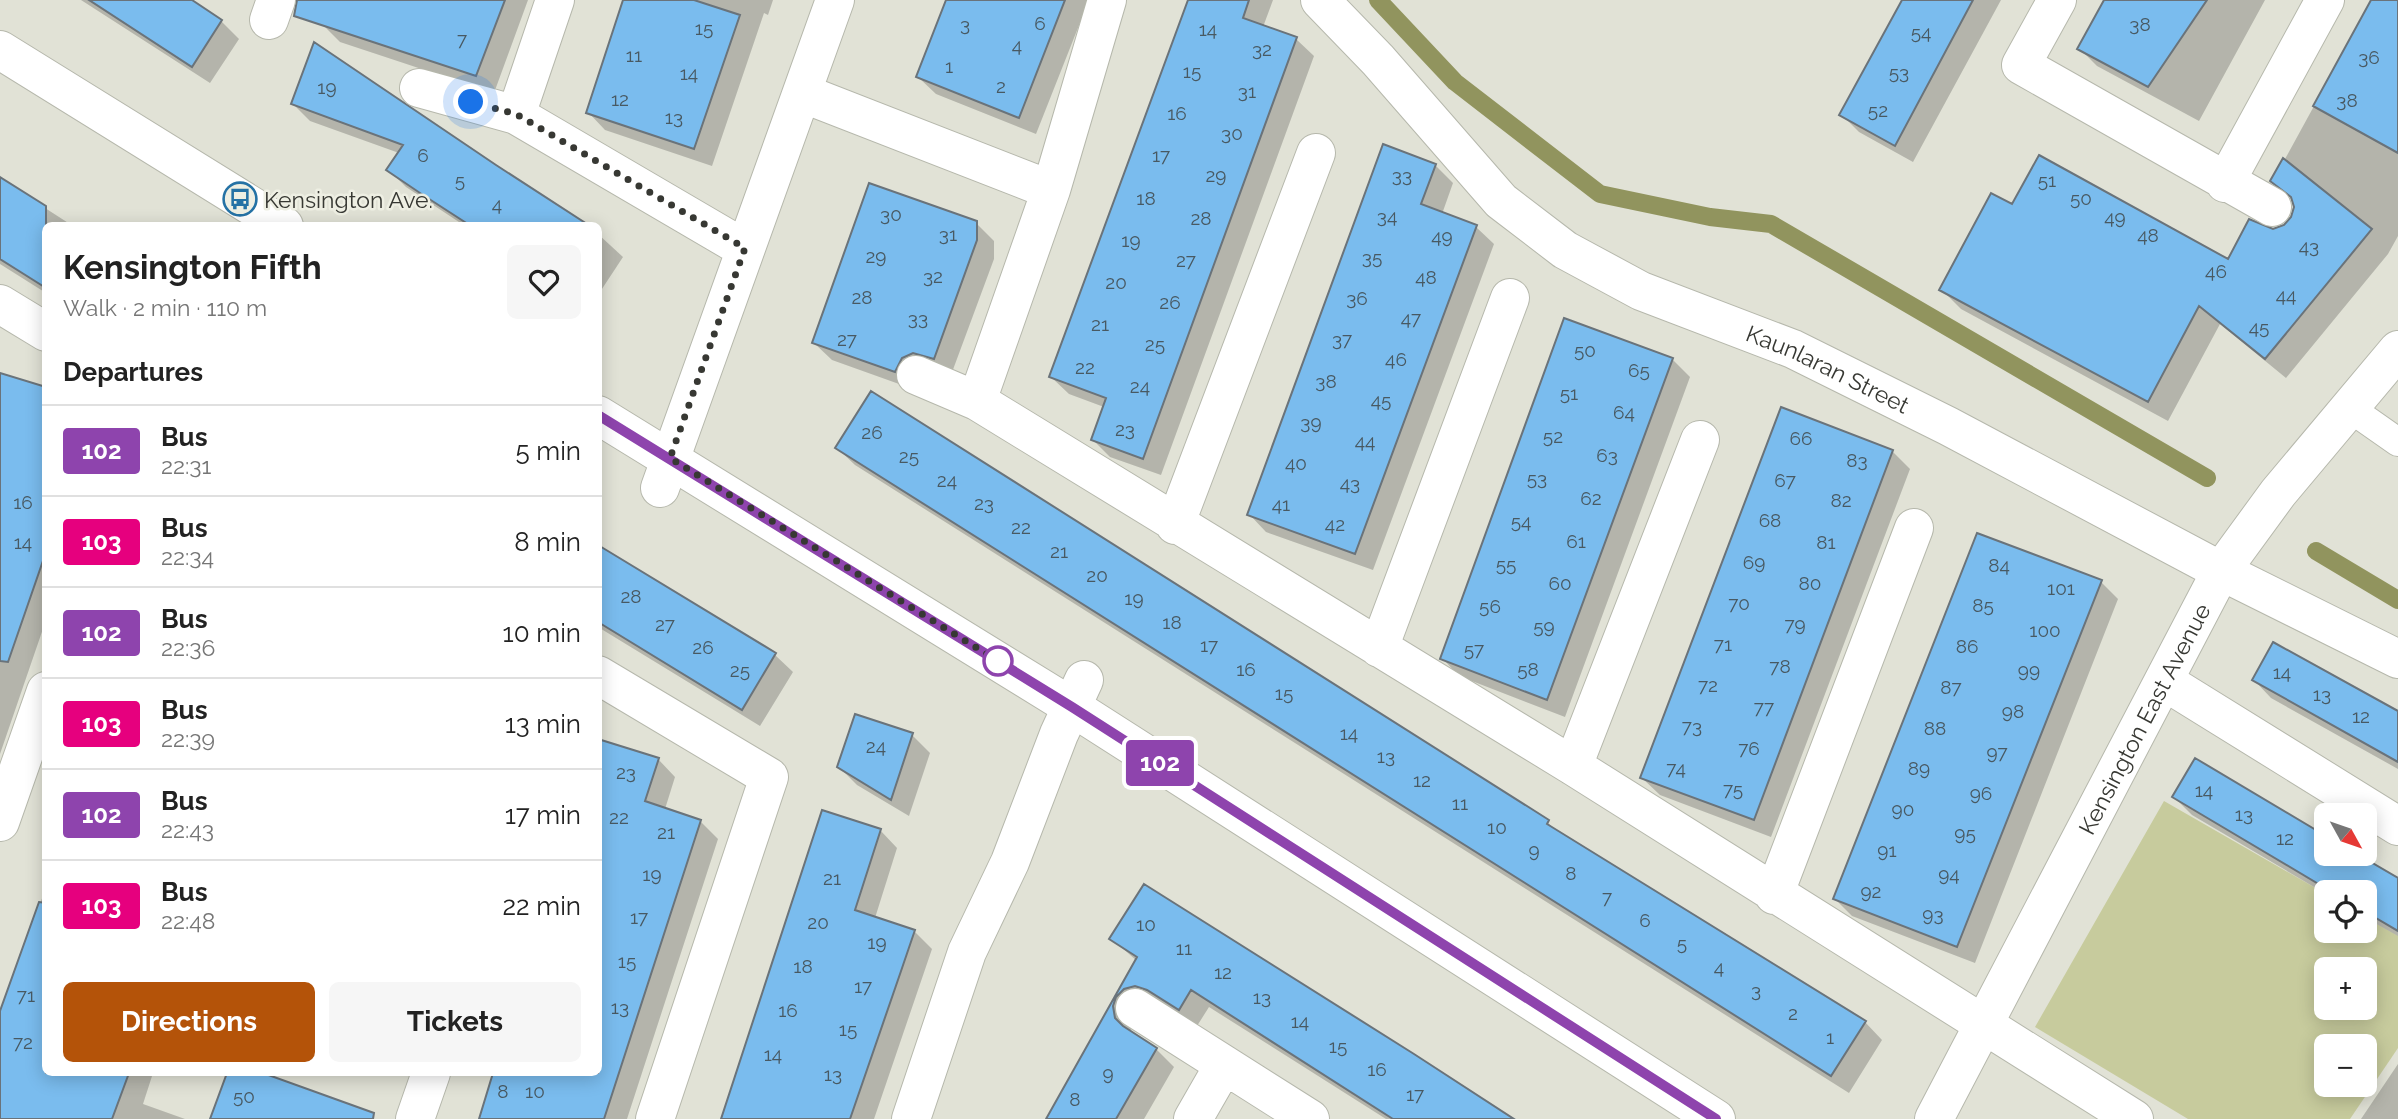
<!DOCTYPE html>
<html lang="en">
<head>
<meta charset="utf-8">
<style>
	body { margin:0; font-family:Raleway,sans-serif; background:#f6f6f6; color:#222; height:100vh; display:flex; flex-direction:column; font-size:26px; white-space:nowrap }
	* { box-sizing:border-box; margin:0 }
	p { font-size:23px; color:#767676 }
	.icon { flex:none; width:38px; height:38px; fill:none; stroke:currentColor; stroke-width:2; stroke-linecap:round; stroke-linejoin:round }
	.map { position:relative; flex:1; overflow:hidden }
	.sheet { position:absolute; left:42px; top:222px; width:560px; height:854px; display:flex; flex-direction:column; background:#fff; border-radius:10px; box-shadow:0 4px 18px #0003 }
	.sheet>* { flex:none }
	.badge { padding:0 14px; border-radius:5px; font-size:24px; line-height:46px }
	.needle { width:46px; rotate:130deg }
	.controls { position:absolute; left:2314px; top:803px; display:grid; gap:14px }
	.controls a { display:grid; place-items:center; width:63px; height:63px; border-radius:10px; background:#fff; box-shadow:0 4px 18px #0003; font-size:35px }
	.you { position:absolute; width:35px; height:35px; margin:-18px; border:5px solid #fff; border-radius:50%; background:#1a73e8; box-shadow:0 0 0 10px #1a73e833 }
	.map>.badge { position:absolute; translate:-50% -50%; box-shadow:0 0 0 4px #fff }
	h2 { padding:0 21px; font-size:26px; line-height:63px }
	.round { display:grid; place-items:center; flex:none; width:74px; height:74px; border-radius:10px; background:#f6f6f6 }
	.headline { display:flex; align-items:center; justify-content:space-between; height:119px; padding:0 21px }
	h1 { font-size:33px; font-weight:700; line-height:52px }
	.cta { display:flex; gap:14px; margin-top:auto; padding:14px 21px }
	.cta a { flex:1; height:80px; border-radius:10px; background:#b45309; color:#fff; font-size:28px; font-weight:700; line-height:80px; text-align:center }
	.cta a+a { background:#f6f6f6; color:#222 }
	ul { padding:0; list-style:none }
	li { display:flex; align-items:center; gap:21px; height:91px; padding:0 21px; border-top:2px solid #e0e0e0 }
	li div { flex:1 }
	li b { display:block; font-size:26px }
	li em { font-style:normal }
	li .badge { min-width:77px; font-weight:700; text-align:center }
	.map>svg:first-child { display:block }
</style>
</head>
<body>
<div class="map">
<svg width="2398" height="1119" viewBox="0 0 2398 1119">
	<rect width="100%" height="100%" fill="#e1e2d6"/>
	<path fill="#c7cb9d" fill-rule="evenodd" d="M 2164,801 L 2326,894 L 2326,931 L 2364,931 L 2364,917 L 2398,936 L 2398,1048 L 2350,1119 L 2188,1119 L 2035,1027 ZM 2326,970 L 2364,970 L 2364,1008 L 2326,1008 ZM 2326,1046 L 2364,1046 L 2364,1085 L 2326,1085 Z"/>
	<path fill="#0003" d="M 81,0 L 189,0 L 221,21 L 239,39 L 210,83 Z
		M 332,0 L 528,0 L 494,93 L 340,42 L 322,24 Z
		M 625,0 L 773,0 L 768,15 L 764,13 L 712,166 L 605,130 L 588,112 Z
		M 948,0 L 1089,0 L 1036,134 L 936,94 L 918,77 Z
		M 1188,0 L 1273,0 L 1263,27 L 1296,39 L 1314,56 L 1161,475 L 1110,457 L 1093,440 L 1104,407 L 1069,394 L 1051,377 Z
		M 1903,0 L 2001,0 L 1913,162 L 1859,132 L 1841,114 Z
		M 2106,0 L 2265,0 L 2199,121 L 2097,66 L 2080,49 Z
		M 2372,0 L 2398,0 L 2398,236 L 2388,254 L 2286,378 L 2220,324 L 2168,421 L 1961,309 L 1941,289 L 2012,207 L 2229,261 L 2273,231 L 2285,227 L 2293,218 L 2294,202 L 2273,181 Z
		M 315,45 L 586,226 L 465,226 L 406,187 L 388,169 L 399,153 L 310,121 L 293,104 Z
		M 1435,165 L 1453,183 L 1442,214 L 1476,227 L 1494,244 L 1373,570 L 1266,532 L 1249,514 Z
		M 0,179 L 73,226 L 46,226 L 46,293 L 0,264 Z
		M 976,223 L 994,241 L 994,259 L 951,375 L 913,389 L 832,360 L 814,343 Z
		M 598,234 L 623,257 L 598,295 Z
		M 1672,359 L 1690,377 L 1565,717 L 1459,676 L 1442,658 Z
		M 0,375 L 46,390 L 46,620 L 0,754 Z
		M 837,448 L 1547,822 L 1560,834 L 1865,1022 L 1882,1040 L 1849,1093 L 855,465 Z
		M 1892,451 L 1910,469 L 1771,837 L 1660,795 L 1642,778 Z
		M 598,547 L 775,655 L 793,672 L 760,726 L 598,627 Z
		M 2101,582 L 2118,599 L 1975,963 L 1852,916 L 1835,899 Z
		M 2254,680 L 2398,714 L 2398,769 L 2271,698 Z
		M 912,735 L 930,753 L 909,816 L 857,785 L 839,767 Z
		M 598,755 L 658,759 L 675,777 L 665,809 L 700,821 L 718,839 L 627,1119 L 480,1119 L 495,1073 L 598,1073 Z
		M 2174,797 L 2326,854 L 2353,854 L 2398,881 L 2398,936 L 2364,917 L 2364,892 L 2326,894 L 2192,815 Z
		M 880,830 L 897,848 L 875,918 L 914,931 L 932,949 L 874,1119 L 722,1119 Z
		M 46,887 L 46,1073 L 153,1073 L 143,1104 L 185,1119 L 0,1119 L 0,1017 Z
		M 1144,887 L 1514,1119 L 1386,1119 L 1209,1007 L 1197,1026 L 1130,1025 L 1132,1034 L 1156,1049 L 1174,1067 L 1144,1119 L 1048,1119 L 1137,961 L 1112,939 Z
		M 2398,1064 L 2398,1119 L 2361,1119 Z"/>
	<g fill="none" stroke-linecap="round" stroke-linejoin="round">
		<path stroke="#91945e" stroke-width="18" d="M 1378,0 L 1455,82 L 1600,194 L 1710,217 L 1771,224 L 2207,478
			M 2316,551 L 2398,600"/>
	</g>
	<path fill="#7abcee" stroke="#6a737a" stroke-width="2" d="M 89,0 L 192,0 L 222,20 L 192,67 Z
		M 297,0 L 505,0 L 476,76 L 294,16 Z
		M 623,0 L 694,0 L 740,15 L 694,149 L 586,113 Z
		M 946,0 L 1065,0 L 1019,118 L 916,77 Z
		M 1188,0 L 1249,0 L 1243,18 L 1297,37 L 1143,459 L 1091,440 L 1106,398 L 1049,377 Z
		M 1902,0 L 1973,0 L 1895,146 L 1839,115 Z
		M 2104,0 L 2207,0 L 2148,87 L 2077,49 Z
		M 2371,0 L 2398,0 L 2398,153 L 2313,106 Z
		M 314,42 L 496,165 L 590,226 L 471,226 L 423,195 L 386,170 L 403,145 L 291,104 Z
		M 1383,144 L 1436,164 L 1421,204 L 1477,225 L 1355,554 L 1247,515 Z
		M 2039,155 L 2228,259 L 2249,219 L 2273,229 L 2284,225 L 2291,217 L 2294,207 L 2291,197 L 2270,181 L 2283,158 L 2372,229 L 2265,359 L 2199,306 L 2148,402 L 1939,290 L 1991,193 L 2012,204 Z
		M 0,177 L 46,206 L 46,288 L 0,259 Z
		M 869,183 L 977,221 L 977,240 L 934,359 L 913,353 L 902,358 L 895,372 L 812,343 Z
		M 1564,318 L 1673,358 L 1547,700 L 1440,659 Z
		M 0,373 L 46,387 L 46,552 L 8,662 L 0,661 Z
		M 871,391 L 1549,820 L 1547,824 L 1866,1021 L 1831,1076 L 835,448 Z
		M 1781,407 L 1893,450 L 1754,820 L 1640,778 Z
		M 1977,533 L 2102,580 L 1957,947 L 1833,899 Z
		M 598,545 L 776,653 L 742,710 L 598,622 Z
		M 2273,642 L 2398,711 L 2398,762 L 2252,680 Z
		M 855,714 L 913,733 L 891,800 L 837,767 Z
		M 598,739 L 659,758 L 645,801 L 701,820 L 604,1119 L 479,1119 L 493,1073 L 598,1073 Z
		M 2195,758 L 2326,836 L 2326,854 L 2357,854 L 2398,878 L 2398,931 L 2364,911 L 2364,892 L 2332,892 L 2172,797 Z
		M 822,810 L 881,829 L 855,910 L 915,930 L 900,974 L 850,1119 L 721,1119 Z
		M 1144,884 L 1414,1054 L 1514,1119 L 1393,1119 L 1191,990 L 1179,1010 L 1147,990 L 1135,986 L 1124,989 L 1116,997 L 1113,1006 L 1115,1018 L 1123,1026 L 1157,1048 L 1116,1119 L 1046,1119 L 1137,957 L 1109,939 Z
		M 39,902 L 46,903 L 46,1073 L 129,1073 L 112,1119 L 0,1119 L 0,1011 Z
		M 227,1073 L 263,1073 L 374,1113 L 373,1119 L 210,1119 Z"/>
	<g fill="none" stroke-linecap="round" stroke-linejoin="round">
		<defs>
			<path id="service" d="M 2348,407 L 2398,442"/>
			<path id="minor" d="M 2057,0 L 2021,65 L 2272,207
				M 269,20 L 276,0
				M 419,88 L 516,115 L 745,249
				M 802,93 L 1051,190
				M 516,115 L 555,0
				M 2225,183 L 2325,0
				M 0,304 L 46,332
				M 916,375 L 977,401 L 1573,766 L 2134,1119
				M 977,401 L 1051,190 L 1107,0
				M 660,488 L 835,0
				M 1175,525 L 1316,153
				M 2221,571 L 2398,659
				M 1379,648 L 1510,298
				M 598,675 L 769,777 L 655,1119
				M 2164,681 L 2398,826
				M 1573,766 L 1700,440
				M 0,822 L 46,691
				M 1774,895 L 1914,528
				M 1135,1008 L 1310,1119
				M 415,1119 L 431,1073
				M 911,1119 L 967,952 L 1010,862 L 1059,734 L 1084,680
				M 1193,1119 L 1224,1065"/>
			<g id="tertiary">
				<path id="s1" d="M 1320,0 L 1378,60 L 1501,201 L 1565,250 L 1641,291 L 1793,349 L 1948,426 L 2221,571"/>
				<path d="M 0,50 L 284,226"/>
				<path d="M 598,415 L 1072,707 L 1716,1119"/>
				<path id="s2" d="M 1934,1119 L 2221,571 L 2278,493 L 2398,350"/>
			</g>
		</defs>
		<use href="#service" stroke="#b6b8ac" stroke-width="30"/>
		<use href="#minor" stroke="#b6b8ac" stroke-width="40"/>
		<use href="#tertiary" stroke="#b6b8ac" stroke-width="40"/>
		<use href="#service" stroke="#fff" stroke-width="28"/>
		<use href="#minor" stroke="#fff" stroke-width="38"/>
		<use href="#tertiary" stroke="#fff" stroke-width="38"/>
	</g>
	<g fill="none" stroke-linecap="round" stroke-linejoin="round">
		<defs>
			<path id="line" d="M 598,415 L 1072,707 L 1716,1119"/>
		</defs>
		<use href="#line" stroke="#fff" stroke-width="16"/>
		<use href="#line" stroke="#8e44ad" stroke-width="10"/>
		<path stroke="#373833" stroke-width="7" stroke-dasharray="0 12.6" d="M 471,102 L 516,114 L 745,248 L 670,458 L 998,661"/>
	</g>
	<defs>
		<symbol id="bus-ring" viewBox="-11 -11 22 22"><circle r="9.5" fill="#eeefe3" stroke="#2572a5" stroke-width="1.5"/><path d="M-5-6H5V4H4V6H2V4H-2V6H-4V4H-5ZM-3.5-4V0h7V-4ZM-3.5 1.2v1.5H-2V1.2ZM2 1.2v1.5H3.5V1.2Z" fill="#2572a5"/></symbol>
	</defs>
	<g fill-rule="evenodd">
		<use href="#bus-ring" x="221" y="180" width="38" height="38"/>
	</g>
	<circle fill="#fff" stroke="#8e44ad" stroke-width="3.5" cx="998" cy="661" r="14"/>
	<g text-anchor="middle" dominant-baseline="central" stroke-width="5" stroke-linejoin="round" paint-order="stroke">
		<g font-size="19" fill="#485962">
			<text x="1040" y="23">6</text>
			<text x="965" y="24">3</text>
			<text x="2140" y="24">38</text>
			<text x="704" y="28">15</text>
			<text x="1208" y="29">14</text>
			<text x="1921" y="32">54</text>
			<text x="462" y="39">7</text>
			<text x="1017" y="45">4</text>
			<text x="1262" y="49">32</text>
			<text x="634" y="55">11</text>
			<text x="2369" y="57">36</text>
			<text x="949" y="66">1</text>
			<text x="1192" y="71">15</text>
			<text x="1899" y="72">53</text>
			<text x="689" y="73">14</text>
			<text x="1001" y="86">2</text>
			<text x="327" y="87">19</text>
			<text x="1247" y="91">31</text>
			<text x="620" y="99">12</text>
			<text x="2347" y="100">38</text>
			<text x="1878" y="110">52</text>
			<text x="1177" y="113">16</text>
			<text x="674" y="117">13</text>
			<text x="1232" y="133">30</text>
			<text x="423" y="155">6</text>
			<text x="1161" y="155">17</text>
			<text x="1216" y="175">29</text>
			<text x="1402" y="175">33</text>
			<text x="460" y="180">5</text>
			<text x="2047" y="180">51</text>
			<text x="1146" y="198">18</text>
			<text x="2081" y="198">50</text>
			<text x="497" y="204">4</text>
			<text x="891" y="214">30</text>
			<text x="1387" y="216">34</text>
			<text x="2115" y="217">49</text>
			<text x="1201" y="218">28</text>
			<text x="948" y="234">31</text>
			<text x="2148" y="235">48</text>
			<text x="1442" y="236">49</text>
			<text x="1131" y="240">19</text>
			<text x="2309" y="246">43</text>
			<text x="876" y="256">29</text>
			<text x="1372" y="257">35</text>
			<text x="1186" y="260">27</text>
			<text x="2216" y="271">46</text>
			<text x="933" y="276">32</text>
			<text x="1426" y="277">48</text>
			<text x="1116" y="282">20</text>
			<text x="2286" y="295">44</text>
			<text x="862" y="297">28</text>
			<text x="1357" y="298">36</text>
			<text x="1170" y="302">26</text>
			<text x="918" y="318">33</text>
			<text x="1411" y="318">47</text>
			<text x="1100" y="324">21</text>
			<text x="2259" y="327">45</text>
			<text x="847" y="339">27</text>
			<text x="1342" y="339">37</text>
			<text x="1155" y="344">25</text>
			<text x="1585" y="350">50</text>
			<text x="1396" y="359">46</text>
			<text x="1085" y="367">22</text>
			<text x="1639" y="370">65</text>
			<text x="1326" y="381">38</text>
			<text x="1140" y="386">24</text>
			<text x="1569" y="393">51</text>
			<text x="1381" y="400">45</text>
			<text x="1624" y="412">64</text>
			<text x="1311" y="422">39</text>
			<text x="1125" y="429">23</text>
			<text x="872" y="432">26</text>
			<text x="1553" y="436">52</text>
			<text x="1801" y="438">66</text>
			<text x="1365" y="441">44</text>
			<text x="1607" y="455">63</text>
			<text x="909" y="456">25</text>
			<text x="1857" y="460">83</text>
			<text x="1296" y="463">40</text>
			<text x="1537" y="478">53</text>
			<text x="947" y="480">24</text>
			<text x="1785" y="480">67</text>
			<text x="1350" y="483">43</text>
			<text x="1591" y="498">62</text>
			<text x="1841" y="500">82</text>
			<text x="23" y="502">16</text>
			<text x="984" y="503">23</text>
			<text x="1281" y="504">41</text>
			<text x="1770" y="520">68</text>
			<text x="1521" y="521">54</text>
			<text x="1335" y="524">42</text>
			<text x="1021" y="527">22</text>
			<text x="1576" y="541">61</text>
			<text x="23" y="542">14</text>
			<text x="1826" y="542">81</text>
			<text x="1059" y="551">21</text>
			<text x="1754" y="562">69</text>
			<text x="1506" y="564">55</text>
			<text x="1999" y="565">84</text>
			<text x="1097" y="575">20</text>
			<text x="1560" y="583">60</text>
			<text x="1810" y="583">80</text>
			<text x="2061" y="588">101</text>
			<text x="631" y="596">28</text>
			<text x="1134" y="598">19</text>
			<text x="1739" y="603">70</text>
			<text x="1983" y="605">85</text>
			<text x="1490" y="606">56</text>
			<text x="1172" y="622">18</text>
			<text x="665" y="624">27</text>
			<text x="1795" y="624">79</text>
			<text x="1544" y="626">59</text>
			<text x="2045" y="630">100</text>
			<text x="1723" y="644">71</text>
			<text x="1209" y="645">17</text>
			<text x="1967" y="646">86</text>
			<text x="703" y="647">26</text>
			<text x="1474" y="649">57</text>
			<text x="1780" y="666">78</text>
			<text x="1246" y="669">16</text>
			<text x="1528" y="669">58</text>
			<text x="740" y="670">25</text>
			<text x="2029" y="670">99</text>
			<text x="2282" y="672">14</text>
			<text x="1708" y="685">72</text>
			<text x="1951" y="687">87</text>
			<text x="1284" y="693">15</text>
			<text x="2322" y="694">13</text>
			<text x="1764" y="707">77</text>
			<text x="2013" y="711">98</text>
			<text x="2361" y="716">12</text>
			<text x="1692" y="726">73</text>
			<text x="1935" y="728">88</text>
			<text x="1349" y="733">14</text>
			<text x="876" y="746">24</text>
			<text x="1749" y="748">76</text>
			<text x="1997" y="752">97</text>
			<text x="1386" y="756">13</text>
			<text x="1676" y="768">74</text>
			<text x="1919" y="768">89</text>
			<text x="626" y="772">23</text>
			<text x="1422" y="780">12</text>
			<text x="1733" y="789">75</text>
			<text x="2204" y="790">14</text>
			<text x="1981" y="793">96</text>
			<text x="1460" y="803">11</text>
			<text x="1903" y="809">90</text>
			<text x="2244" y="814">13</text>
			<text x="619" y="817">22</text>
			<text x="1497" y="827">10</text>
			<text x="666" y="832">21</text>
			<text x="1965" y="833">95</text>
			<text x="2285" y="838">12</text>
			<text x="1534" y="850">9</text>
			<text x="1887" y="850">91</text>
			<text x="1571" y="873">8</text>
			<text x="652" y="874">19</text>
			<text x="1949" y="874">94</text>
			<text x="832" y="878">21</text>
			<text x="1871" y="891">92</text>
			<text x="1607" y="897">7</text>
			<text x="1933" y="914">93</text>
			<text x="639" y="917">17</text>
			<text x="1645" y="920">6</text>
			<text x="818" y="922">20</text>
			<text x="1146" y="924">10</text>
			<text x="877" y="942">19</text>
			<text x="1682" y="943">5</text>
			<text x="1184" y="948">11</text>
			<text x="627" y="961">15</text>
			<text x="803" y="966">18</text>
			<text x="1719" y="967">4</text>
			<text x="1223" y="972">12</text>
			<text x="863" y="986">17</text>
			<text x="1756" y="990">3</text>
			<text x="26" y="995">71</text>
			<text x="1262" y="997">13</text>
			<text x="620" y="1007">13</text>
			<text x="788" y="1010">16</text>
			<text x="1793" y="1013">2</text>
			<text x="1300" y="1021">14</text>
			<text x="848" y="1029">15</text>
			<text x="1830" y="1037">1</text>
			<text x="23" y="1042">72</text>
			<text x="1338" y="1046">15</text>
			<text x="773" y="1054">14</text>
			<text x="1377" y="1069">16</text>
			<text x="1108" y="1073">9</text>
			<text x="833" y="1074">13</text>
			<text x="503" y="1091">8</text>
			<text x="535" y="1091">10</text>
			<text x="1415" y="1094">17</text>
			<text x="244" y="1096">50</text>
			<text x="1075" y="1099">8</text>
		</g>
		<g font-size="23" fill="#373833" stroke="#eeefe3" text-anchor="start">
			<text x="264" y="199">Kensington Ave.</text>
		</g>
		<g font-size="23" fill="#373833" stroke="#eeefe3">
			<text stroke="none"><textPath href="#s1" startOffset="640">Kaunlaran Street</textPath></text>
			<text stroke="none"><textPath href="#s2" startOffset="452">Kensington East Avenue</textPath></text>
		</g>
	</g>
</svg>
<div class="controls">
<a><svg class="needle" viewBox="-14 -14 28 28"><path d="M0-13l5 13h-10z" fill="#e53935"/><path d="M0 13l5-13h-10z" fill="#767676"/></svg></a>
<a><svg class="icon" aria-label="locate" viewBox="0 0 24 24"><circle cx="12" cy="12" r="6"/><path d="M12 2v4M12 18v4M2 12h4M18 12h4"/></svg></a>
<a>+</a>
<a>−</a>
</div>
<div class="you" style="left:471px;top:102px"></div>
<b class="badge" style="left:1160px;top:763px;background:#8e44ad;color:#fff">102</b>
<section class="sheet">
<div class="headline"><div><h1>Kensington Fifth</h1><p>Walk · 2 min · 110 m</p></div><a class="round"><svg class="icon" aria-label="heart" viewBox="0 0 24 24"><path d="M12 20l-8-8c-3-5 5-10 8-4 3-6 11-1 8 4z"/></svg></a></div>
<h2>Departures</h2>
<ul>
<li><span class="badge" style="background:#8e44ad;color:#fff">102</span><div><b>Bus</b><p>22:31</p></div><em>5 min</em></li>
<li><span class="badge" style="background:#e6007e;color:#fff">103</span><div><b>Bus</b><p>22:34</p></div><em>8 min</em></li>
<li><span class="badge" style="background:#8e44ad;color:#fff">102</span><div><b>Bus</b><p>22:36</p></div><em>10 min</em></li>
<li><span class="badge" style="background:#e6007e;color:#fff">103</span><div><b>Bus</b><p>22:39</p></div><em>13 min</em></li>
<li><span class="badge" style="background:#8e44ad;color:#fff">102</span><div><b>Bus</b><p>22:43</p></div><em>17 min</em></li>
<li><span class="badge" style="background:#e6007e;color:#fff">103</span><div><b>Bus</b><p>22:48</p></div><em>22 min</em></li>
</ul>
<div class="cta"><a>Directions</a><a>Tickets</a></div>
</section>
</div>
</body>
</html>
